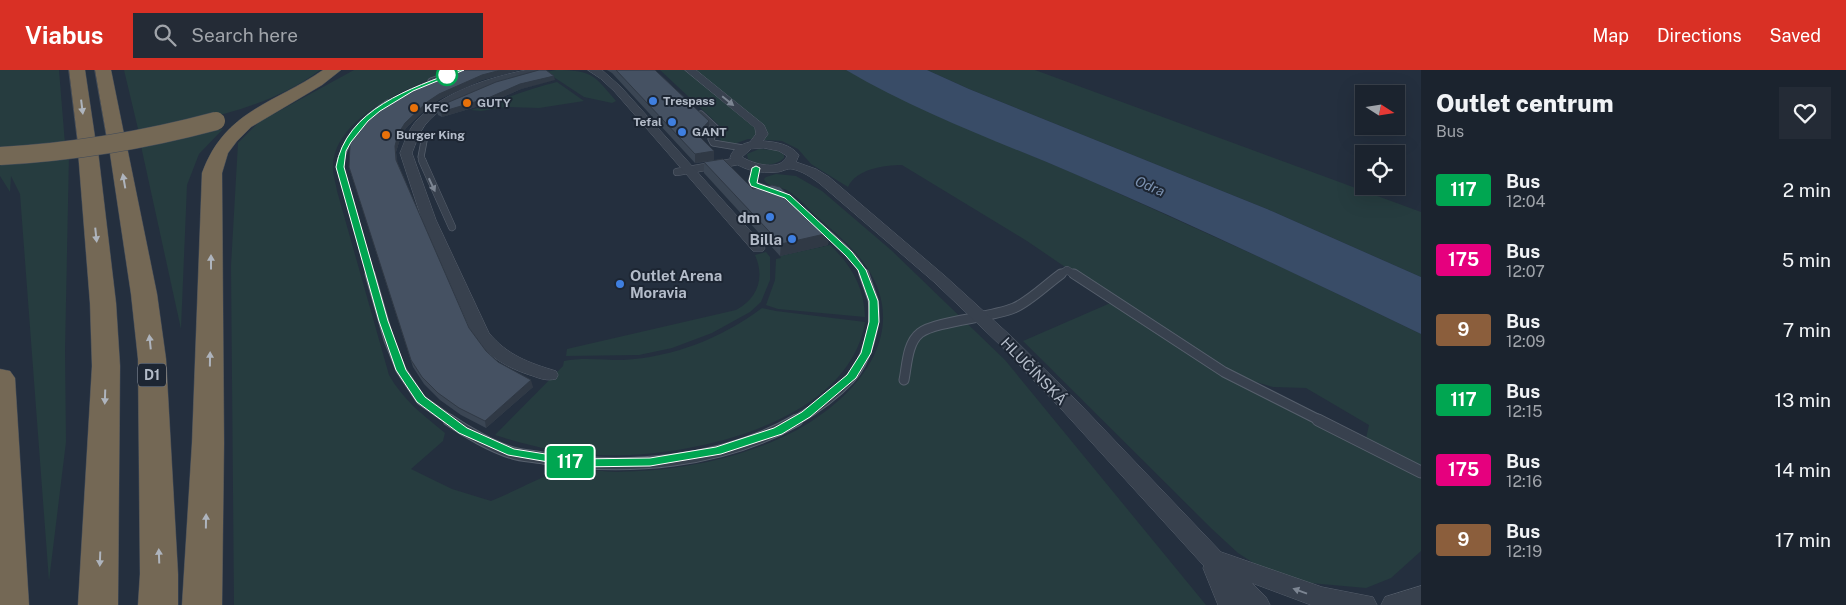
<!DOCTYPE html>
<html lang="en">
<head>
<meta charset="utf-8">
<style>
	body { margin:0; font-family:"Public Sans",sans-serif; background:#242b36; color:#f1f3f6; height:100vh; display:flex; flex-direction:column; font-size:19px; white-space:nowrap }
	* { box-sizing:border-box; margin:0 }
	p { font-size:16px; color:#a0a4aa }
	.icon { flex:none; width:28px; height:28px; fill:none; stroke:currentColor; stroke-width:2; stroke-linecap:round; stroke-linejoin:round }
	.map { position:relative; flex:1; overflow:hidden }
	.sheet { display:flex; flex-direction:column; background:#1b232e; width:425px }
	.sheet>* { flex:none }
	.badge { padding:0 10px; border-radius:4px; font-size:18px; line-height:32px }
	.needle { width:32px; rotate:102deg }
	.controls { position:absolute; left:1355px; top:15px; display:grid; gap:10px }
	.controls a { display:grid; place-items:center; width:50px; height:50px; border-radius:0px; background:#1b232e; box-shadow:0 5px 20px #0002,0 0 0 1px #39404a; font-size:25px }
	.map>.badge { position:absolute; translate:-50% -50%; box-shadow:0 0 0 2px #fff }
	.round { display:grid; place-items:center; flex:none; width:52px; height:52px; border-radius:0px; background:#242b36 }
	.overview { display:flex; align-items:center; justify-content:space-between; height:85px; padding:0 15px }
	h1 { font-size:24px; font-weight:800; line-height:38px }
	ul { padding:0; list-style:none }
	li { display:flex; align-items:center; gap:15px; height:70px; padding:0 15px }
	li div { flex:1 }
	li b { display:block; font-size:19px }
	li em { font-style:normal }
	li .badge { min-width:55px; font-weight:700; text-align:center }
	header { display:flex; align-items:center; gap:30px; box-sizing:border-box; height:70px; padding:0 25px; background:#d93025; color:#fff }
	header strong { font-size:24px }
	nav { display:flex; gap:28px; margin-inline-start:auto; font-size:18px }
	.search { width:350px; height:45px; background:#242b36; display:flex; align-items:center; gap:12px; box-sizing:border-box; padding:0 18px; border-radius:0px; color:#a0a4aa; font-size:19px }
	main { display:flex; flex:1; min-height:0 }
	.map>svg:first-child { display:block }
</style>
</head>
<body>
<header>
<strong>Viabus</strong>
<div class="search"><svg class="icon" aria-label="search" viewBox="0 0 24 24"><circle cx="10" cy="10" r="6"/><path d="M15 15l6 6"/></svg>Search here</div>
<nav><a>Map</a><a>Directions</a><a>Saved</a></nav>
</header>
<main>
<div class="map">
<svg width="1421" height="535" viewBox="0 0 1421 535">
	<rect width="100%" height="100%" fill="#242f3e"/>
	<path fill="#263c3f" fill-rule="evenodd" d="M 0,0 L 59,0 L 65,74 L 0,79 Z
		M 124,0 L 320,0 C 269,39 200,50 139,63 Z
		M 354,0 L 456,0 C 416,14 336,44 333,95 C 332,103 336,113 337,121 L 389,305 C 403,330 423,345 445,363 L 443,371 L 411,399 L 452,419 L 491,431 C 514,422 537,408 561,401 C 578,396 600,402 617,402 C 640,401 663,400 685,396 C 723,390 763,378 797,360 C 846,333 900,280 878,219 C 867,188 839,166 815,145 C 807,137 799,128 790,122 C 783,116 767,118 764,109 L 766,107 L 776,104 L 796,106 L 822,121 L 891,180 L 1005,290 L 1206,535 L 234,535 L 231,196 L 238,73 L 259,52 Z
		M 556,0 C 592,0 594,5 616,31 L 612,33 L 584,27 L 546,2 Z
		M 660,0 L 846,0 L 942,48 L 1078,105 L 1290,201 L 1421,264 L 1421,481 L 1391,508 L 1366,518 L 1310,513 L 1278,504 L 1255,494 L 1238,483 L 1212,459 L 1023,271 L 1115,231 L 1027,171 L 902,95 C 884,95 856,99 848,117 L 811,94 L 798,79 L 782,71 L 748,69 L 734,74 L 721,72 L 720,68 L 724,60 ZM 1229,304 L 1273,317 L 1306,318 L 1369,355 L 1365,373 Z
		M 927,0 L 1035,0 L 1421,142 L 1421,207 L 1267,139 L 969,19 Z
		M 557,12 L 584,31 L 539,38 L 505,37 L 481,41 L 471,40 C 500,31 527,19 557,12 Z
		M 223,59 L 199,84 L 187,115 L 181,259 L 141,76 Z
		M 759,79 L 777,80 L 784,85 L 784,88 C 775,97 758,96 748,89 L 747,84 Z
		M 69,84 L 65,281 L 66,372 L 49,511 L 20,124 L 11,106 L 10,122 L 0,106 L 0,90 Z
		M 830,175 C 852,196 864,217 865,247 L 778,239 L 766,235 L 775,210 L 776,189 L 781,188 L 780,186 Z
		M 766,182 L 770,187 L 770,210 L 761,232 L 750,242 L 712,263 L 672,278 L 639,285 L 566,286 L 567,279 L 736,240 C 758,228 765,208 755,185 Z
		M 762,238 L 776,241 L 865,252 C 849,355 684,389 599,385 C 563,384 529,376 495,365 L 563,296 L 564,291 C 583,287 603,290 623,290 C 674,287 722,268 762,238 Z"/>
	<path fill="#394c67" d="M 846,0 L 927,0 L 969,19 L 1267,139 L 1421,207 L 1421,264 C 1307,209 1193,155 1077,105 C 1000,72 919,43 846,0 Z"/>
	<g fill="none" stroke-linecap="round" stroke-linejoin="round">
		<defs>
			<path id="lane-far3" d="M 431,11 L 462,0
				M 701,44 L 716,58 L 711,69 L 713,73 L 743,78
				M 341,91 C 346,65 367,47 388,33
				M 423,91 L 421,87 L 424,71"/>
			<path id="lane-far2" d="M 341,90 L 340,97 L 371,206
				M 422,90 L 452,157
				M 756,98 L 752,111 L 754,115 L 768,120
				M 677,102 L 739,91
				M 820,157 C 835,171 857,186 864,206
				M 1059,206 L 1067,200 L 1076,206"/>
			<path id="lane-far1" d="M 370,204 L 389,270 L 401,300 L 421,330 L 451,351
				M 1074,204 L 1224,302 L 1321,351
				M 904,310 C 907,296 907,273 920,263 C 936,251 990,248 1014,238 C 1029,232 1047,214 1061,204
				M 795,351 C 814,340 835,325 850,309 C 866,292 878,253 873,230 C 870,221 867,213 864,204"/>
			<path id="lane" d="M 449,350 C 465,361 494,378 513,383 C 522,386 533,386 543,388 C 627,401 722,393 797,350
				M 1318,350 L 1421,402"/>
			<path id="street" d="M 526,0 L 545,0 L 543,2 C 508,11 449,24 425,55 C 419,63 416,73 412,83 L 436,150 L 489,263 C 507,285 529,293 556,301 L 558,305 L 556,309 C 547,311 541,309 533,306 C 507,298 488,287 472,264 L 422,150 L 400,83 C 405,71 409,58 418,49 C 443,22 491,7 526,0 Z
				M 588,0 L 602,0 L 621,17 L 763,175 L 765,178 L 763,181 L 753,181 L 614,21 L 601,9 Z
				M 685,0 L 696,0 L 764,55 L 768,64 L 763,71 C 776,72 790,74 799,85 L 796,92 L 816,99 L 829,107 L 945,206 L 1012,267 L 1077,331 L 1221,482 L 1322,517 L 1373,527 L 1377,535 L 1311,535 L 1252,513 L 1266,527 L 1270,535 L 1218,535 L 1203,498 L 1204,496 L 1063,341 L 1000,275 L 934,212 L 819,113 C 811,107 802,101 792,99 C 787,98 782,102 777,102 C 762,104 739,100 730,88 C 732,79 741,74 750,72 L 756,64 L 755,58 ZM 764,78 L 779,81 L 787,86 C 781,102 753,94 742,87 L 751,79 Z
				M 1421,516 L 1421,535 L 1381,535 L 1385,527 Z"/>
			<path id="highway" d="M 69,0 L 85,0 L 96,74 L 94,77 L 98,81 L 116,233 L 120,296 L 118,535 L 78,535 L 92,296 L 90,233 L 78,81 L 81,78 L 78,74 Z
				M 95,0 L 111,0 L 125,69 L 123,73 L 127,77 L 157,224 L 166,289 L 178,504 L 178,535 L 138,535 L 140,504 L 138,289 L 131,224 L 109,77 L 111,73 L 107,69 Z
				M 323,0 L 341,0 L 322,15 L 251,57 L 237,71 L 228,83 L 222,103 L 224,373 L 222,535 L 182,535 L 192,373 L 202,103 C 225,40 274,34 323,0 Z
				M 0,299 L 10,301 L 15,308 L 29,535 L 0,535 Z"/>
		</defs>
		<use href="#lane-far3" stroke="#565f6c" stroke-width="7"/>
		<use href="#lane-far2" stroke="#565f6c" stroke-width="8"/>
		<use href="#lane-far1" stroke="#565f6c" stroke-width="11"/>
		<use href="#lane" stroke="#565f6c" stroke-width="13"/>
		<use href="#street" stroke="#565f6c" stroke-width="1"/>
		<use href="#highway" stroke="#434c59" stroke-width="1"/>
		<use href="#lane-far3" stroke="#38414e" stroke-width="5.5"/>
		<use href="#lane-far2" stroke="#38414e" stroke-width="7"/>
		<use href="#lane-far1" stroke="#38414e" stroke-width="9"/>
		<use href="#lane" stroke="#38414e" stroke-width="11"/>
		<use href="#street" fill="#38414e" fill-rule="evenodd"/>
		<use href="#highway" fill="#746855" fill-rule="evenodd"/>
		<defs>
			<path id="highway-bridge" d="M 0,86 C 74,82 145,70 216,51"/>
		</defs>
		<use href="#highway-bridge" stroke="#434c59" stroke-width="19" stroke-linecap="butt"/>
		<use href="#highway-bridge" stroke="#746855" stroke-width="18"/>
	</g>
	<path fill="#3b4654" d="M 462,0 L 519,0 L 482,10 L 440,29 L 428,37 L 406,58 L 400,69 L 396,82 L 397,92 L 469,258 L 486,281 L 498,292 L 533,317 L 486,358 L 461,345 L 440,330 L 424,314 L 413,297 L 349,97 Z
		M 607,0 L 655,0 L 709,51 L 709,59 L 701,68 L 714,81 L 714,90 L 753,119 L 829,163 L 828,175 L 780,186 L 704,103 L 704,92 L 695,93 L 612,3 Z
		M 555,10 L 521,19 L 489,33 L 442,47 L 438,45 L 437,40 Z"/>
	<path fill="#303945" d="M 501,0 L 519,0 L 482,10 L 440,29 L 428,37 L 406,58 L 400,69 L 396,82 L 398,95 L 396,90 L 395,76 L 398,64 L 405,53 L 427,32 L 439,24 L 482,5 Z
		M 554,6 L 555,10 L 521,19 L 489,33 L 442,47 L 441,42 L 520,14 Z
		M 709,51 L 709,59 L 697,73 L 697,64 Z
		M 714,81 L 714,90 L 695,93 L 695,84 Z
		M 829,163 L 828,175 L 780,186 L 781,174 Z
		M 531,310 L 533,317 L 486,358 L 485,351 Z"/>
	<path fill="#455162" stroke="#303945" d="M 462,0 L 501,0 L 482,5 L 439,24 L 427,32 L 405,53 L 398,64 L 395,76 L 396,90 L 469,258 L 486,281 L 498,292 L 531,310 L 485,351 L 459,338 L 438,323 L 422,307 L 411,290 L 349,97 L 350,74 L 362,54 L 381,37 L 408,20 L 426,12 Z
		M 539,0 L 546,0 L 554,6 L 520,14 L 488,28 L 441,42 L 437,40 L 449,32 L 496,12 Z
		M 616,0 L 655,0 L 709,51 L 697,64 L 714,81 L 695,84 Z
		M 723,89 L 753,119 L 772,115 L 780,117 L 829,163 L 781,174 L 704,92 Z"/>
	<defs><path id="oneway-solid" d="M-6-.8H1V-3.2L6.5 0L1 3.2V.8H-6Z" transform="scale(1.25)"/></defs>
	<g fill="#7c8592">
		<use href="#oneway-solid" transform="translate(728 31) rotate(39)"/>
		<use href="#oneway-solid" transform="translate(432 115) rotate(65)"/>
		<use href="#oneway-solid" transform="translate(1300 521) rotate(-160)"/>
	</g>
	<g fill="#aeb4bd">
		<use href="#oneway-solid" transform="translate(82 37) rotate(83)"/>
		<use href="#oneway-solid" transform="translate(124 111) rotate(-100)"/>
		<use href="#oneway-solid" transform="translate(96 165) rotate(84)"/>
		<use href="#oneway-solid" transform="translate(211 192) rotate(-90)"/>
		<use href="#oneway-solid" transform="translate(150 272) rotate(-96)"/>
		<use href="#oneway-solid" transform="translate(210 289) rotate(-89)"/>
		<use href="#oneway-solid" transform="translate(105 327) rotate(92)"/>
		<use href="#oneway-solid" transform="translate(206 451) rotate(-89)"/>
		<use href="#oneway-solid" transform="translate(159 486) rotate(-92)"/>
		<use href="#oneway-solid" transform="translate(100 489) rotate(92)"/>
	</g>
	<path fill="#00a651" stroke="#fff" d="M 460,0 L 464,0 L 413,21 L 380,41 L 368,51 L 351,72 L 346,81 L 344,97 L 388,251 L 406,300 L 425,327 L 467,358 L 514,379 L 577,389 L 650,388 L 716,377 L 774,358 L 802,342 L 847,305 L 861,283 L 869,252 L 869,231 L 858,200 L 846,186 L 785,128 L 751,116 L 749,111 L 752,98 L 756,96 L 760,98 L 757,113 L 790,125 L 852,182 L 866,200 L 878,231 L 879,252 L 871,283 L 856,308 L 810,347 L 782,364 L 721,384 L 650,396 L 577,397 L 508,385 L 459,363 L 417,332 L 396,300 L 379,251 L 336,97 C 346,39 411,18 460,0 Z"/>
	<circle fill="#fff" stroke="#00a651" stroke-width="2.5" cx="447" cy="5" r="10"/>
	<g fill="#3f7fe0" stroke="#1d2633" stroke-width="2">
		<circle cx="653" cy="31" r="5"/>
		<circle cx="672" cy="52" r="5"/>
		<circle cx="682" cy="62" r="5"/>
		<circle cx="770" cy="147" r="5"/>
		<circle cx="792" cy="169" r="5"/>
		<circle cx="620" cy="214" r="5"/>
	</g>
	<g fill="#e8710a" stroke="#1d2633" stroke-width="2">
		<circle cx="467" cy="33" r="5"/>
		<circle cx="414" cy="38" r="5"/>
		<circle cx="386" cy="65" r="5"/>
	</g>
	<g text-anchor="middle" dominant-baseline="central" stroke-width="4" stroke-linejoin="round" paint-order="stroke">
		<g font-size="12" font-weight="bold" fill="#b4bcc9" stroke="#1d2633" text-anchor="start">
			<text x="663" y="31">Trespass</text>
			<text x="477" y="33">GUTY</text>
			<text x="424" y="38">KFC</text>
			<text x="662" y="52" text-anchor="end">Tefal</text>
			<text x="692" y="62">GANT</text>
			<text x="396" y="65">Burger King</text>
		</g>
		<g font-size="14" font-style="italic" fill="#7c92b1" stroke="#1d2633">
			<text transform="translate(1150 116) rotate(23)">Odra</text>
		</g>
		<rect fill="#1d2633" stroke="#878f9c" stroke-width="1" x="138" y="293.5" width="28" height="23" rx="4"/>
		<g font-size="14" font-weight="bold" fill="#b4bcc9">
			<text x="152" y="305">D1</text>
		</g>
		<g font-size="15" font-weight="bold" fill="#b4bcc9" stroke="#1d2633" text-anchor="end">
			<text x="760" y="147">dm</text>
			<text x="782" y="169">Billa</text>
			<text x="630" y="205" text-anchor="start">Outlet Arena<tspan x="630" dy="17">Moravia</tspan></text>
		</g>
		<g font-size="15" fill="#b4bcc9" stroke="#1d2633">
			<text transform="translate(1034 301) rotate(46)">HLUČÍNSKÁ</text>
		</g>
	</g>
</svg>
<div class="controls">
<a><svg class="needle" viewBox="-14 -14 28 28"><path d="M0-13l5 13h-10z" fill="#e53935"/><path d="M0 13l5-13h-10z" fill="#a0a4aa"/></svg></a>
<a><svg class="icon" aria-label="locate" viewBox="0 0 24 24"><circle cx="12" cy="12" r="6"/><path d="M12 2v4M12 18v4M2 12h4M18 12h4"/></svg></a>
</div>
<b class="badge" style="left:570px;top:392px;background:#00a651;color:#fff">117</b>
</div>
<section class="sheet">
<div class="overview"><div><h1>Outlet centrum</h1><p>Bus</p></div><a class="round"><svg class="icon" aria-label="heart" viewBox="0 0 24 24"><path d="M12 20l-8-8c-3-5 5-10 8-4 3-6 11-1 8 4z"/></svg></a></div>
<ul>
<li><span class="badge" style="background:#00a651;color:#fff">117</span><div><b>Bus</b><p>12:04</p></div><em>2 min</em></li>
<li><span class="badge" style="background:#e6007e;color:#fff">175</span><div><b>Bus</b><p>12:07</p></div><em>5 min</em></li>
<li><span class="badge" style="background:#8b5e3c;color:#fff">9</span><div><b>Bus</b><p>12:09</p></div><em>7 min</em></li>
<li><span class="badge" style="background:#00a651;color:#fff">117</span><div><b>Bus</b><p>12:15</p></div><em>13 min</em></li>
<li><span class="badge" style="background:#e6007e;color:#fff">175</span><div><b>Bus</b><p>12:16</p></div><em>14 min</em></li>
<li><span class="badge" style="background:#8b5e3c;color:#fff">9</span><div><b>Bus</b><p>12:19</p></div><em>17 min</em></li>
</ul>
</section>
</main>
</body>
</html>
